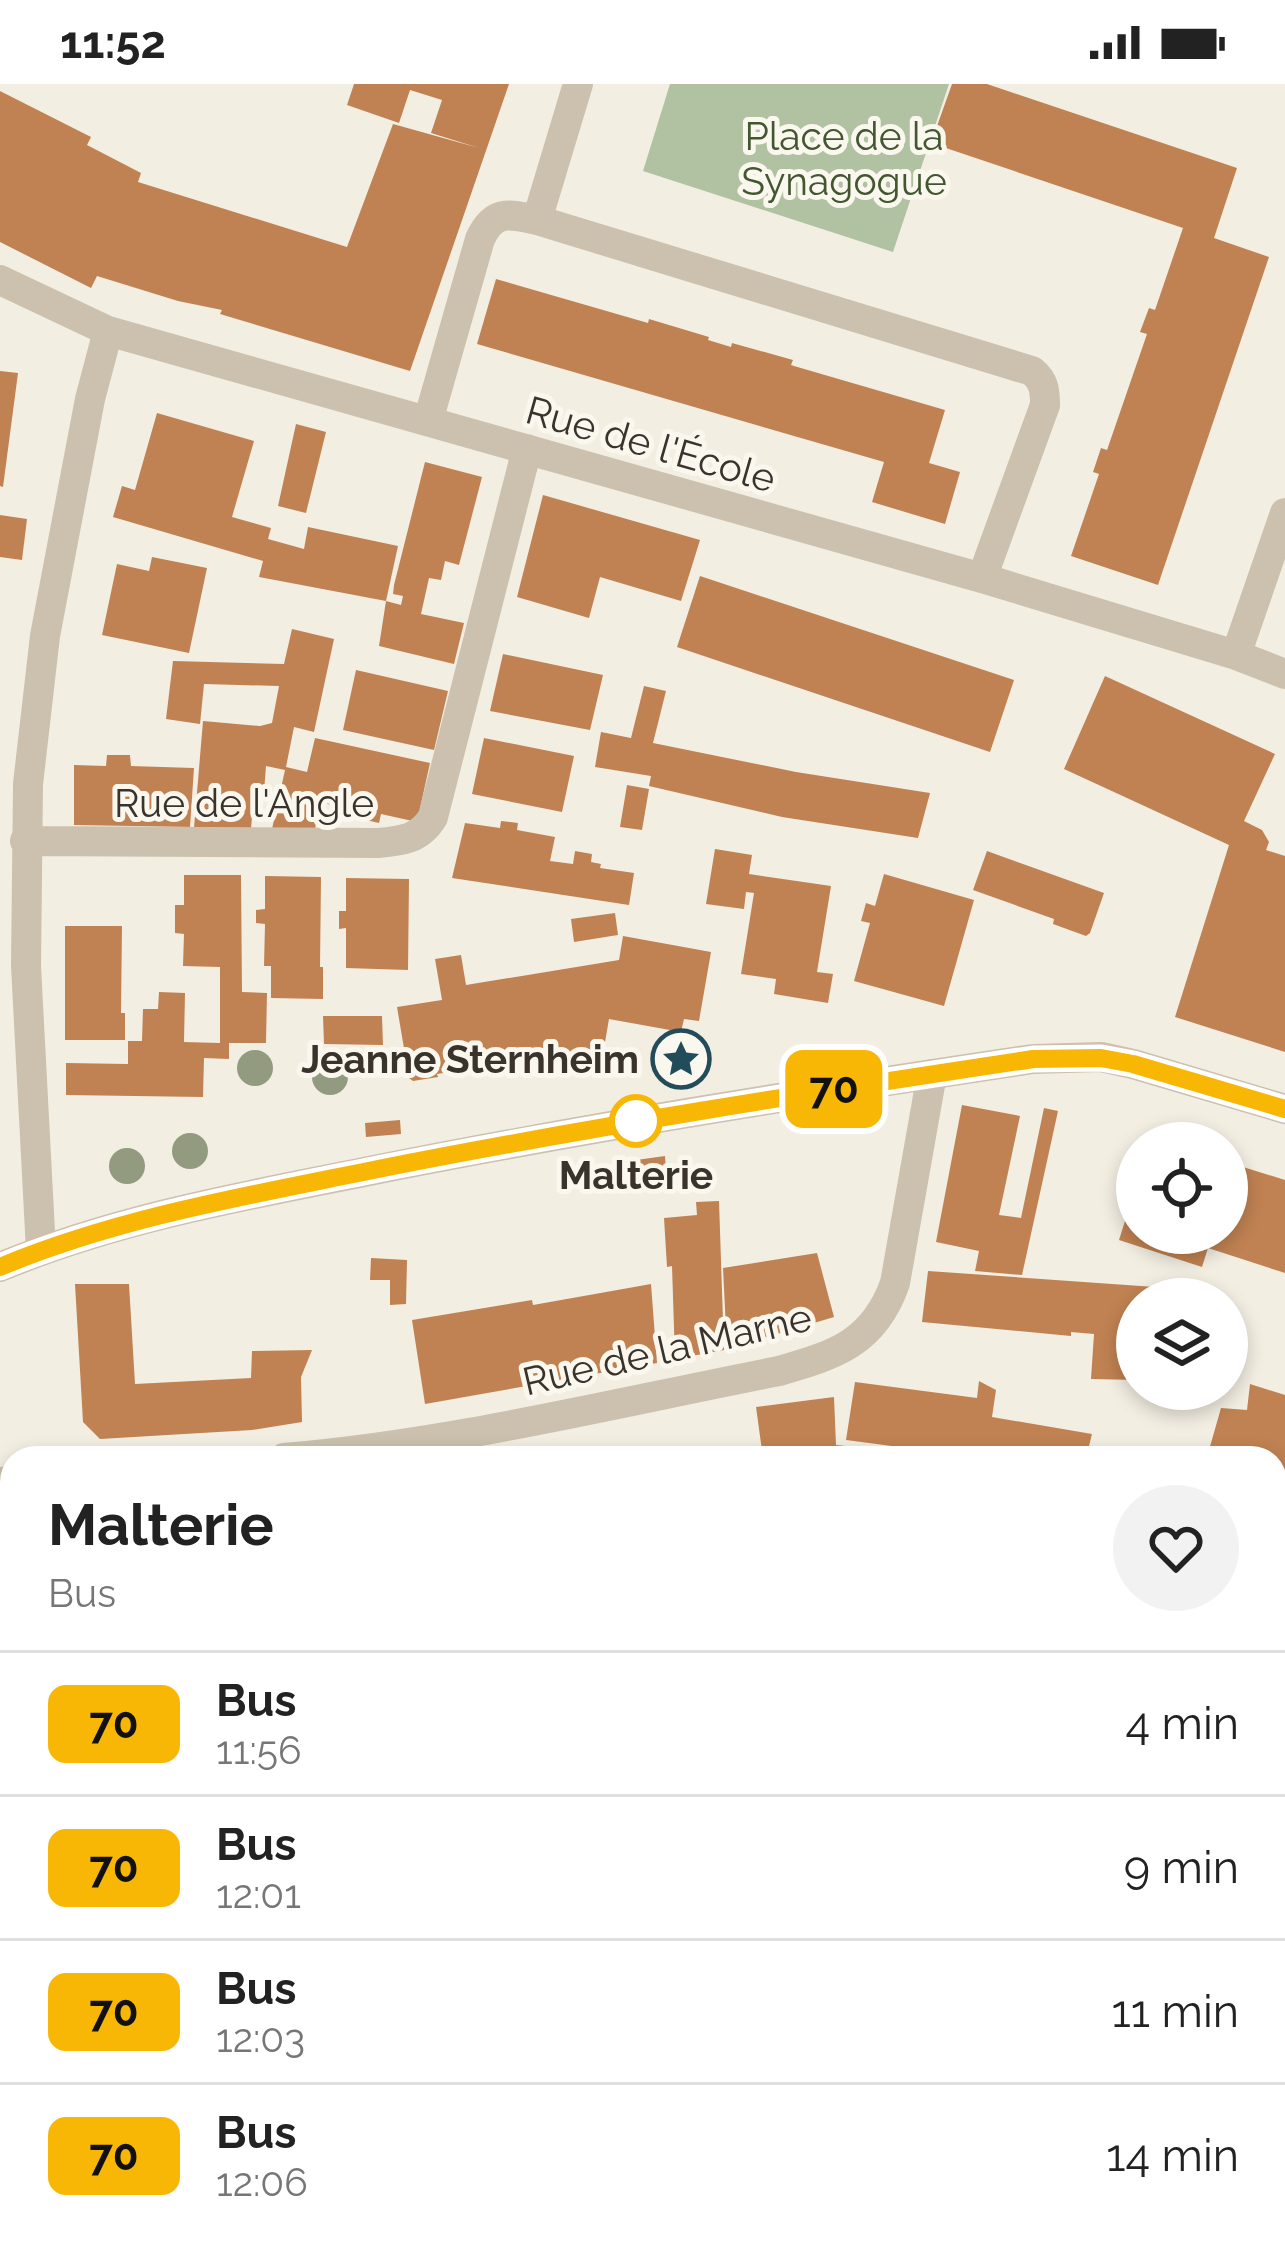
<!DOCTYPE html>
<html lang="fr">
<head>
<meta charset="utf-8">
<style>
	body { margin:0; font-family:Raleway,sans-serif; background:#f2f2f2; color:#222; height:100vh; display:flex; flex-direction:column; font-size:45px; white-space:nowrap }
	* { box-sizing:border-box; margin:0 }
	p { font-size:39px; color:#767676 }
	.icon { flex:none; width:66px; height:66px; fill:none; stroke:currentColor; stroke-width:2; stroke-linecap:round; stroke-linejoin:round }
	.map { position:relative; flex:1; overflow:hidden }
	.details { position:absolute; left:0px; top:1362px; width:1287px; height:807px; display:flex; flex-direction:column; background:#fff; border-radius:36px 36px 0 0; box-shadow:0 6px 18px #0003 }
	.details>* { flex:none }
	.badge { padding:0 24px; border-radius:18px; font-size:42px; line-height:78px }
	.fabs { position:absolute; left:1116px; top:1038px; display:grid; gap:24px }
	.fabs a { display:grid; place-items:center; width:132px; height:132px; border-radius:50%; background:#fff; box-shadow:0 6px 18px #0003; font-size:60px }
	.map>.badge { position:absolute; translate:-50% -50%; box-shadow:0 0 0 6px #fff }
	.round { display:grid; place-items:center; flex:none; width:126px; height:126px; border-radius:63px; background:#f2f2f2 }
	.summary { display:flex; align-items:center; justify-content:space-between; height:204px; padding:0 48px }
	h1 { font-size:57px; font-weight:700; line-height:90px }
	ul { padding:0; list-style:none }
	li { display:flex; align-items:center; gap:36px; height:144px; padding:0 48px; border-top:3px solid #e0e0e0 }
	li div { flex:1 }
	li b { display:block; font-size:45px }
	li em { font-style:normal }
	li .badge { min-width:132px; font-weight:700; text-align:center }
	.status { display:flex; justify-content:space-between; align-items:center; height:84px; padding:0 60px; background:#fff; direction:ltr }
	.status svg { height:33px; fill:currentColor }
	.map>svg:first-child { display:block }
</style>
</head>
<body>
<div class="status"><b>11:52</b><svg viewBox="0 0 49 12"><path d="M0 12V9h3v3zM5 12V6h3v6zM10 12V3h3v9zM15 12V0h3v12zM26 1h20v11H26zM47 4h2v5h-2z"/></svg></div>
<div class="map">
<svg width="1285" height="2167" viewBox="0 0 1285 2167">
	<rect width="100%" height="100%" fill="#f3eee2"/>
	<path fill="#b1c2a2" d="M 670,0 L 949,0 L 893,168 L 643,87 Z"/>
	<path fill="#c08252" d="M 354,0 L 509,0 L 410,287 L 220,230 L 222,226 L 178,217 L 97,192 L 91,204 L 0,158 L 0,7 L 91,53 L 87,61 L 141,89 L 138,98 L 347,163 L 393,40 L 479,64 L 431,49 L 442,16 L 410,6 L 399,39 L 347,21 Z
		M 952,0 L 987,0 L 1237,84 L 1214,154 L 1269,173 L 1158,501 L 1071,472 L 1099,390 L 1093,388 L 1101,364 L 1107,366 L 1147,250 L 1140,248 L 1149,224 L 1155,226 L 1183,144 L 931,59 Z
		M 496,195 L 648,239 L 649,235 L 709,253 L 708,256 L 731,263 L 732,259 L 793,276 L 791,281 L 794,282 L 945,326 L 929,379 L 960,388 L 945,440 L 872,418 L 884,378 L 477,260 Z
		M 0,287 L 18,289 L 3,403 L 0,402 Z
		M 157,329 L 254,357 L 232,433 L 271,444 L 268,455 L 304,465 L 308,443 L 398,462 L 386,517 L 259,493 L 263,477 L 113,433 L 122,402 L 135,406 Z
		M 296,340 L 326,348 L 306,429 L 278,422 Z
		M 425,378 L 482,393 L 459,481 L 445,477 L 441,496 L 429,494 L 421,530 L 464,539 L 454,580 L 379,562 L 386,517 L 401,521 L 403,512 L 393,510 L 394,501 Z
		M 543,411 L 700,456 L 681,517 L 600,493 L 589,534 L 517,513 Z
		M 0,431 L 27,435 L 22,476 L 0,473 Z
		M 152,473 L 207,484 L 189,569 L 102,551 L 117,480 L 149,487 Z
		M 700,492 L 1014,596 L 990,668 L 677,563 Z
		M 292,545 L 334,555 L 314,648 L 294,643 L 286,683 L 307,688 L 315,654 L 430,679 L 417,738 L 381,730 L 379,739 L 366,736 L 355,734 L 357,726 L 318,718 L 315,747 L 272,745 L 285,686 L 266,682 L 264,708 L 254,707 L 251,745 L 194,744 L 203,637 L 260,642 L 272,639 L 279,602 L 204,600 L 200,640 L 166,635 L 173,577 L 284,580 Z
		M 503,570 L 603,591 L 590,646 L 490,627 Z
		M 356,586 L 448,607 L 434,666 L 343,646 Z
		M 1105,592 L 1275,670 L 1244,737 L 1262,746 L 1269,758 L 1266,766 L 1285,772 L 1285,968 L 1175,933 L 1229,761 L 1064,685 Z
		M 644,602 L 666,607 L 653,659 L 796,688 L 930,709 L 918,754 L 782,733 L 649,702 L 651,692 L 595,683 L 601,648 L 631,654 Z
		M 484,654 L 574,672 L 562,728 L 472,710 Z
		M 107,671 L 130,671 L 131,682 L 194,684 L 190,743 L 74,741 L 74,681 L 106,682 Z
		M 627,701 L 649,705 L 642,746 L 620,743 Z
		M 501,737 L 518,739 L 517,746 L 555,753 L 550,777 L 573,780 L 575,767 L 592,770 L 591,778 L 601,780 L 600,784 L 634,789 L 629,821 L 452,794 L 465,739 L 500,744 Z
		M 715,765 L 752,771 L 749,790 L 831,802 L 817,888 L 833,890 L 828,919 L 774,910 L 776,895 L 741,890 L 754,809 L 746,808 L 744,825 L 706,820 Z
		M 987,767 L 1104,809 L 1090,849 L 1086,852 L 1053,840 L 1054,835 L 973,806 Z
		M 884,790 L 974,816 L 944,922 L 854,897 L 870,839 L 861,837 L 866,819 L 875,822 Z
		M 184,791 L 241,791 L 242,908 L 267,909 L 266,959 L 229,959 L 229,975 L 204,974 L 203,1013 L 66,1011 L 66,979 L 128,980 L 128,957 L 142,957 L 143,925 L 158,925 L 159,908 L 185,909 L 184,958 L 220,959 L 220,883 L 183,882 L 184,850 L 175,849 L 175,821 L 184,821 Z
		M 265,792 L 321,793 L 320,883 L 323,883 L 323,915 L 271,914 L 271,882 L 264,882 L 265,840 L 256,839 L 256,826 L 265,825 Z
		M 346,794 L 409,795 L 408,886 L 346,884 L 346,844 L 339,845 L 339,827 L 346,827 Z
		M 615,829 L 618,851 L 574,858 L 571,835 Z
		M 65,842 L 122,842 L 121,929 L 125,929 L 125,956 L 65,956 Z
		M 623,852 L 711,868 L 699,937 L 684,935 L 681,948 L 609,935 L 604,964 L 437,990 L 438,993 L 413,997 L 409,994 L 397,923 L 442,916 L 435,875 L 461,871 L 466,901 L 619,876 Z
		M 323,932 L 382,932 L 383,961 L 324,960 Z
		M 962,1021 L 1020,1032 L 999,1131 L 1021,1134 L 1044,1024 L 1058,1027 L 1022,1191 L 975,1187 L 979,1167 L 936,1158 Z
		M 400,1036 L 401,1050 L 366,1053 L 365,1039 Z
		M 665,1072 L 666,1086 L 630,1090 L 629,1077 Z
		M 1227,1078 L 1285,1096 L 1285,1189 L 1208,1164 L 1202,1183 L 1119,1156 L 1136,1102 L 1137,1149 L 1227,1149 Z
		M 719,1117 L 724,1266 L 675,1275 L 672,1182 L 667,1183 L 664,1134 L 697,1131 L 696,1118 Z
		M 817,1169 L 834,1233 L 727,1265 L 723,1184 Z
		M 371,1174 L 407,1176 L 406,1220 L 390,1221 L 390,1196 L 370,1196 Z
		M 928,1187 L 1155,1203 L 1155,1215 L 1137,1215 L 1137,1296 L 1091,1295 L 1094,1250 L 1071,1248 L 1071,1252 L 922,1238 Z
		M 75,1200 L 129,1200 L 135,1300 L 251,1294 L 252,1267 L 312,1266 L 301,1293 L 302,1338 L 252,1346 L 100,1355 L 83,1338 Z
		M 651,1200 L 657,1279 L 425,1320 L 412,1236 L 532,1216 L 533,1221 Z
		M 979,1297 L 996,1306 L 992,1333 L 1092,1350 L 1086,1374 L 905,1374 L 907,1364 L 846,1356 L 855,1298 L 977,1314 Z
		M 1250,1300 L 1285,1311 L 1285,1387 L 1275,1385 L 1275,1374 L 1237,1374 L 1209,1366 L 1221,1324 L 1247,1326 Z
		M 834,1313 L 836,1361 L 893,1367 L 892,1374 L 763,1374 L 756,1323 Z
		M 12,1431 L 12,1543 L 0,1544 L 0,1432 Z
		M 1275,1567 L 1285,1570 L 1285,1629 L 1275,1625 Z
		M 12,1590 L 12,1796 L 0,1791 L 0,1591 Z
		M 1275,1653 L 1285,1658 L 1285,1724 L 1275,1719 Z
		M 1275,2027 L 1285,2032 L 1285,2132 L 1275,2127 Z
		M 2,2107 L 12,2111 L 12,2157 L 40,2157 L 36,2167 L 0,2167 Z
		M 102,2157 L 257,2157 L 256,2160 L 275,2166 L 99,2167 Z
		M 680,2157 L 761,2157 L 782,2167 L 675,2167 Z
		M 841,2157 L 1049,2157 L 1062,2163 L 1060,2167 L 842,2167 L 837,2165 Z"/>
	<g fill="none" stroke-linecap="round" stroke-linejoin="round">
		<path stroke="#cbc1ae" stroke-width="30" d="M 537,136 L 578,0
			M 0,196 L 108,247 L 982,494 L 1236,571 L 1285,590
			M 428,337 L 480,155 C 494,125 509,130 537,136 L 1032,287 C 1044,297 1045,306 1045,321 L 982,494
			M 1236,571 L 1285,429
			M 25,757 L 378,759 C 402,757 420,755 433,733 L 527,365
			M 41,1167 L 26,882 L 28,700 L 45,552 L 90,315 L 108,247
			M 284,1374 C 450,1360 615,1319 779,1287 C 835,1271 874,1259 895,1199 L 932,990
			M 0,1398 L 12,1397
			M 1275,1882 L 1285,1863
			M 0,2027 L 12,2033
			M 378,2157 L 408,2167
			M 1119,2167 L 1125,2157"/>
		<path stroke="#cbc1ae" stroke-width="30" d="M 0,1183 C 118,1134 244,1112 369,1087 C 589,1043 811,1008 1033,975 L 1101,973 L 1133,980 L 1285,1025"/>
	</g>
	<g fill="#929b80">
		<circle cx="255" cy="984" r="18"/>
		<circle cx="330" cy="993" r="18"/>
		<circle cx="190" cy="1067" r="18"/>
		<circle cx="127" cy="1082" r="18"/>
	</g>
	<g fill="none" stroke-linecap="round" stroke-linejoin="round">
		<defs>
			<path id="line" d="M 0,1183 C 120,1133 251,1111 378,1085 C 595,1042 814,1008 1033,975 L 1101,974 L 1133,980 L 1285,1025"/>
		</defs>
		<use href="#line" stroke="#fff" stroke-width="27"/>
		<use href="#line" stroke="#f8b705" stroke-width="18"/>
	</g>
	<defs>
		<symbol id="sight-ring" viewBox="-11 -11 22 22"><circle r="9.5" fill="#faf7ee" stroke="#234c5a" stroke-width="1.5"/><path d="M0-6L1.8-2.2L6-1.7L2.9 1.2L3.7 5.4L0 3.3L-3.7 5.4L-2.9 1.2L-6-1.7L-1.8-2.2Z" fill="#234c5a"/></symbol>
	</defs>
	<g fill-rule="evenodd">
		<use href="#sight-ring" x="648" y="942" width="66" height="66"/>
	</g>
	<circle fill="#fff" stroke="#f8b705" stroke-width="6" cx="636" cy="1037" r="24"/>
	<g text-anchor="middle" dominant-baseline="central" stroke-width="10" stroke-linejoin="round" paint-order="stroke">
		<g font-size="39" fill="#425730" stroke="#faf7ee">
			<text x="844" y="52">Place de la<tspan x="844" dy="45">Synagogue</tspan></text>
		</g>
		<g font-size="39" fill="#3a332c" stroke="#faf7ee">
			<text transform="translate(651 360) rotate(16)">Rue de l'École</text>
			<text x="244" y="719">Rue de l'Angle</text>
			<text transform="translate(667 1265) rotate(-13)">Rue de la Marne</text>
		</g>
		<g font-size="39" font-weight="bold" fill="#3a332c" stroke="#faf7ee" text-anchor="end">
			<text x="639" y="975">Jeanne Sternheim</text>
		</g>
		<g font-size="39" font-weight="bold" fill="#3a332c" stroke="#faf7ee">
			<text x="636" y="1091">Malterie</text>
		</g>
	</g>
</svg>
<div class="fabs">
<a><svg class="icon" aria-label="locate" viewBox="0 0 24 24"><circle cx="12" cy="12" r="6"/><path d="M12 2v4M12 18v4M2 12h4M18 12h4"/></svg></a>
<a><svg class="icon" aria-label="layers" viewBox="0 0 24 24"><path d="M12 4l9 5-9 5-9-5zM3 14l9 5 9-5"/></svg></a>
</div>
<b class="badge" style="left:834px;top:1005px;background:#f8b705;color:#111">70</b>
<section class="details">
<div class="summary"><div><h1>Malterie</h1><p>Bus</p></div><a class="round"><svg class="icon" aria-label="heart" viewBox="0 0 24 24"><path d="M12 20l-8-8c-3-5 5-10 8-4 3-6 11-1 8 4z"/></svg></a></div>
<ul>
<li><span class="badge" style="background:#f8b705;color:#111">70</span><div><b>Bus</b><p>11:56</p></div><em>4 min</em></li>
<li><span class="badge" style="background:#f8b705;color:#111">70</span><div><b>Bus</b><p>12:01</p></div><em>9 min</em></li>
<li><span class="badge" style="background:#f8b705;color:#111">70</span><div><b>Bus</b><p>12:03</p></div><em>11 min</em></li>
<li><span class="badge" style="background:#f8b705;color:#111">70</span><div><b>Bus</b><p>12:06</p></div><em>14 min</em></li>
</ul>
</section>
</div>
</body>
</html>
